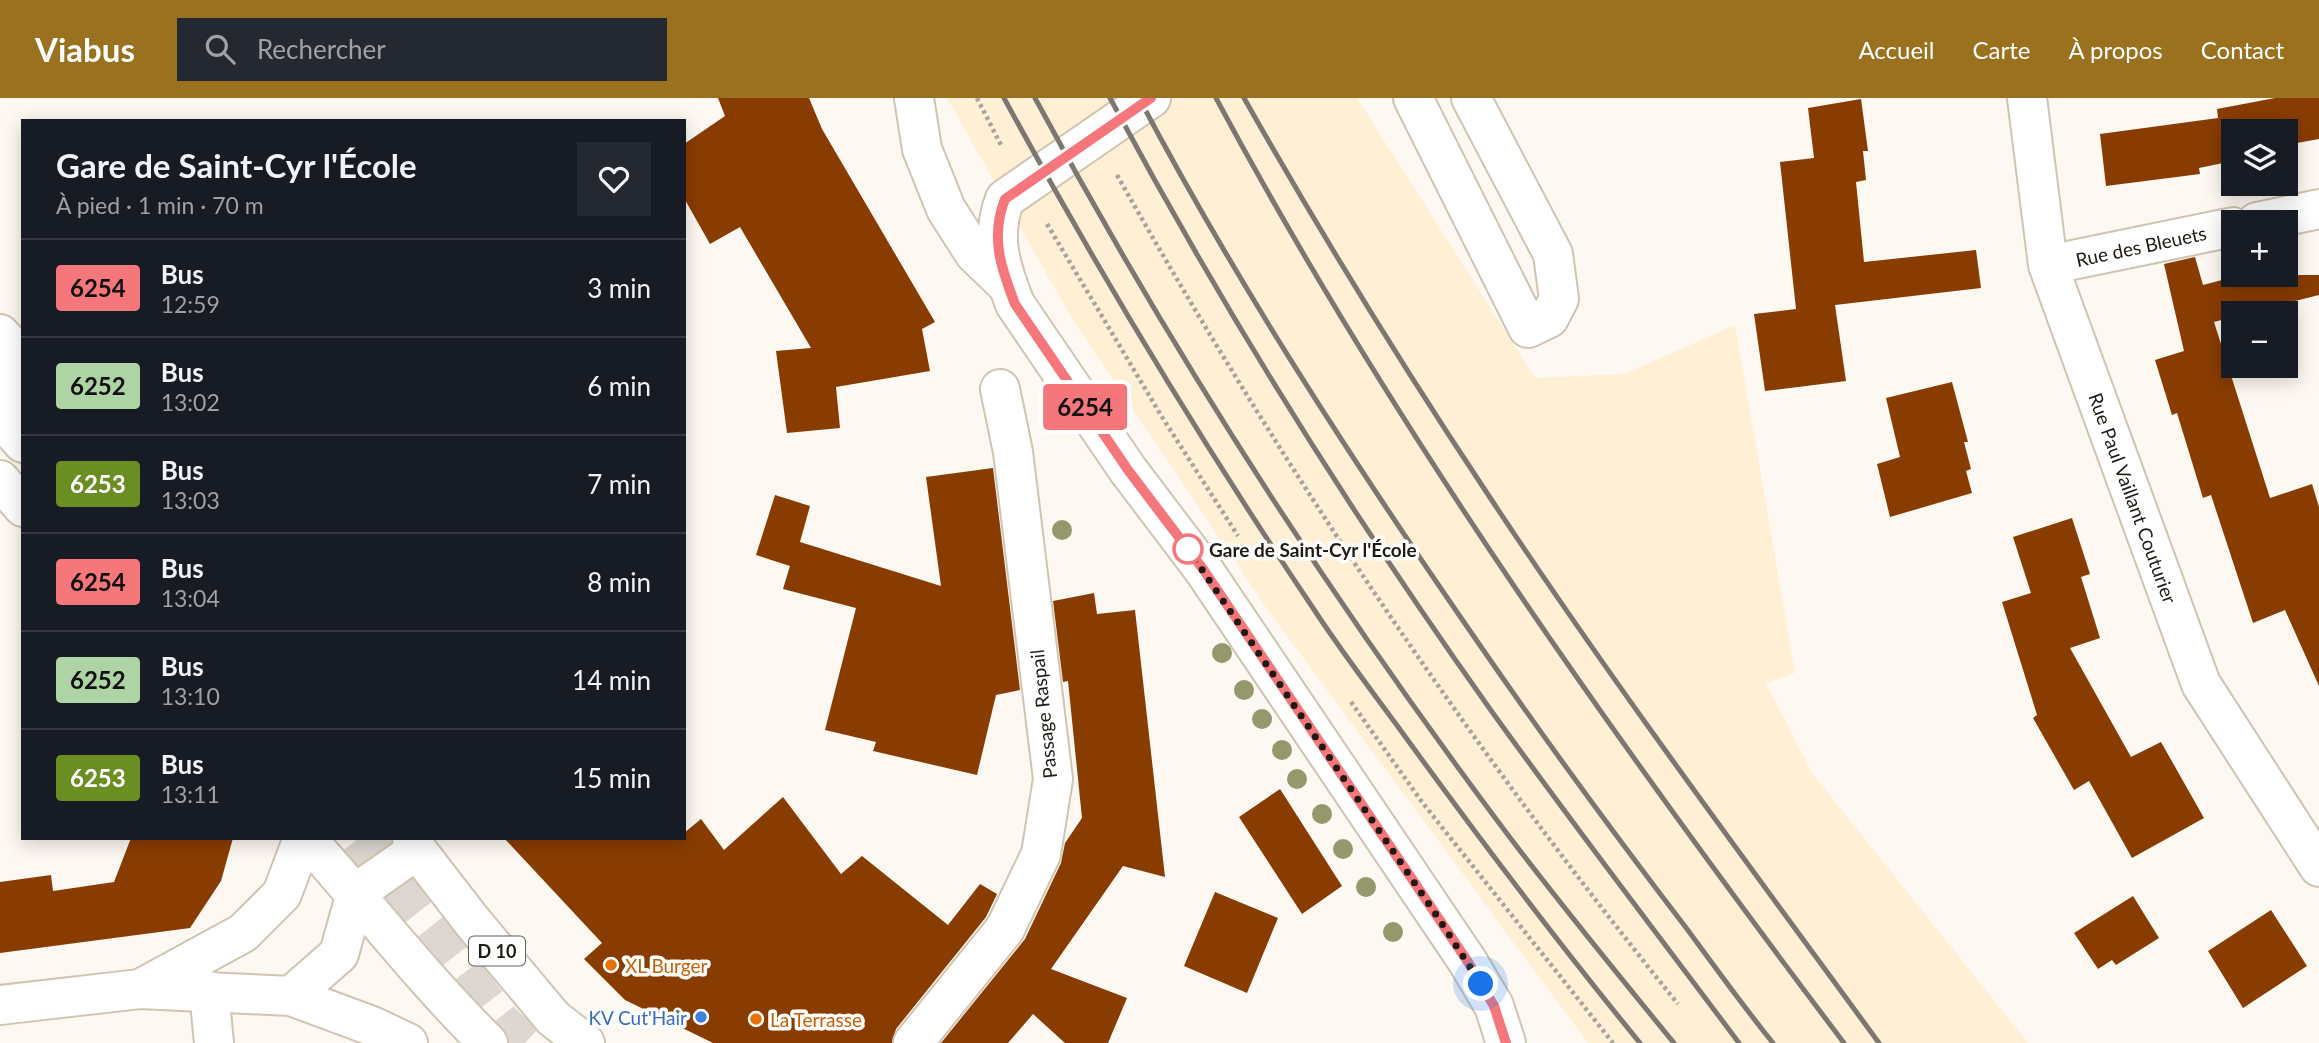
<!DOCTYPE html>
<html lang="fr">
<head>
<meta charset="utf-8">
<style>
	body { margin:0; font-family:Lato,sans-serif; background:#242831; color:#f1f3f6; height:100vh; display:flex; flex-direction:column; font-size:26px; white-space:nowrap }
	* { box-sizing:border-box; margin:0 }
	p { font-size:23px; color:#9ea1a6 }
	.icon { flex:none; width:38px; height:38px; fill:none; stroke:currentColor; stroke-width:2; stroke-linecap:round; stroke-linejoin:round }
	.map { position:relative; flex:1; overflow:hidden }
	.drawer { position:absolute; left:21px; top:21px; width:665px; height:721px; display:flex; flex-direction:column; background:#171b24; border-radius:0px; box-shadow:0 4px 18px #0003 }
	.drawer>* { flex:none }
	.badge { padding:0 14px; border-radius:5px; font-size:24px; line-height:46px }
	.tools { position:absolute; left:2221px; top:21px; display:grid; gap:14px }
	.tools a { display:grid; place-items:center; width:77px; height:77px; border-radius:0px; background:#171b24; box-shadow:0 4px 18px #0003; font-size:35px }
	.you { position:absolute; width:35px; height:35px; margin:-18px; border:5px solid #fff; border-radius:50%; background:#1a73e8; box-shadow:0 0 0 10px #1a73e833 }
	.map>.badge { position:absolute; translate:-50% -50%; box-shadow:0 0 0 4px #fff }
	.round { display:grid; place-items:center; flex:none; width:74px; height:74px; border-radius:0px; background:#242831 }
	.head { display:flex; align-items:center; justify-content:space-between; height:119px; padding:0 35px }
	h1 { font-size:33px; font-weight:700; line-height:52px }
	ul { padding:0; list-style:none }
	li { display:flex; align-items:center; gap:21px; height:98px; padding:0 35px; border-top:2px solid #363941 }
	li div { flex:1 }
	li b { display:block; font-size:26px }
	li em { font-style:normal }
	li .badge { min-width:77px; font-weight:700; text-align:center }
	header { display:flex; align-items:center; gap:42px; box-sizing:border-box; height:98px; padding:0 35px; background:#9a711e; color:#fff }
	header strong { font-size:33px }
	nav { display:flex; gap:38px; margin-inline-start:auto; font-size:24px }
	.search { width:490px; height:63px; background:#242831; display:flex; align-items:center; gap:18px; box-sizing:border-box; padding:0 24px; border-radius:0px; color:#9ea1a6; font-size:26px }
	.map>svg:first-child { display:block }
</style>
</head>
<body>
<header>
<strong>Viabus</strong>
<div class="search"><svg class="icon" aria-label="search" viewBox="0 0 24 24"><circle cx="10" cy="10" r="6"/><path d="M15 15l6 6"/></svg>Rechercher</div>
<nav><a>Accueil</a><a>Carte</a><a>À propos</a><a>Contact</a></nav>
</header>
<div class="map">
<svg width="2319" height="945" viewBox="0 0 2319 945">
	<rect width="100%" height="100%" fill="#fdf8f1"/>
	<path fill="#ffefd5" d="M 947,0 L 1357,0 L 1535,280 L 1625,276 L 1735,227 L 1795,575 L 1766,585 L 1812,675 L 2028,945 L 1588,945 L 1270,515 L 1071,219 Z"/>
	<path fill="#893c00" d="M 718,0 L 809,0 L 822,31 L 935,224 L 922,231 L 930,273 L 836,289 L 840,330 L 787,335 L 776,253 L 811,250 L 740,129 L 710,146 L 684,100 L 684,46 L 725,18 Z
		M 2275,0 L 2319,0 L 2319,41 L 2286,47 L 2286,33 L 2233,33 L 2233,63 L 2199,70 L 2200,76 L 2106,88 L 2100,36 L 2218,20 L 2217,11 Z
		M 1861,1 L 1868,53 L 1863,53 L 1866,82 L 1856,84 L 1864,164 L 1976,152 L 1981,190 L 1835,207 L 1846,283 L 1765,293 L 1754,216 L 1796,211 L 1780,64 L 1814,60 L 1808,10 Z
		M 2195,159 L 2203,187 L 2241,177 L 2319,177 L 2319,197 L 2247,215 L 2233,215 L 2233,219 L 2214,224 L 2270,400 L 2312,386 L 2319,409 L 2319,588 L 2285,512 L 2253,525 L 2211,397 L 2203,400 L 2177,315 L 2172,317 L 2155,262 L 2184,253 L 2164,166 Z
		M 1952,284 L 1968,344 L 1964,344 L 1971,371 L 1966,373 L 1972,395 L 1890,419 L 1877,366 L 1900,359 L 1886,300 Z
		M 993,370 L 1020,592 L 996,597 L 977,677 L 873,653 L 876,644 L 825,632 L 856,510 L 783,491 L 790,468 L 756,457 L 775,397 L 810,408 L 800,444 L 941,488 L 926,379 Z
		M 2072,420 L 2090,476 L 2081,479 L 2100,540 L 2070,550 L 2131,659 L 2161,644 L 2204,720 L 2132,760 L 2089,683 L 2074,692 L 2033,620 L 2037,617 L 2002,504 L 2031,495 L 2013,439 Z
		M 1094,495 L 1097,516 L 1135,512 L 1165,779 L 1123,768 L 1051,871 L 1127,900 L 1108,945 L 1065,945 L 1033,916 L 1008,945 L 941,945 L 1025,841 L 1061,765 L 1065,745 L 1082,720 L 1068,583 L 1063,584 L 1053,503 Z
		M 1280,691 L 1342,788 L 1302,816 L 1239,719 Z
		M 783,699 L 841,776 L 862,758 L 948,827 L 980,786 L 997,796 L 986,819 L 896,931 L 892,945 L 713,945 L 625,902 L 584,861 L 602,845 L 504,740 L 684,740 L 684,735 L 701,721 L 724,752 Z
		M 131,740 L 233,740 L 221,783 L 190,830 L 0,855 L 0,784 L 51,777 L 53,793 L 114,784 Z
		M 1215,794 L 1278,820 L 1247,895 L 1184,868 Z
		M 2133,798 L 2159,840 L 2116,867 L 2112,862 L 2098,871 L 2074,835 Z
		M 2271,812 L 2307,868 L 2243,910 L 2208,853 Z"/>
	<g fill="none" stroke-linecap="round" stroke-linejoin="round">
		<path stroke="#dcd7d0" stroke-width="38" stroke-dasharray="38 19" stroke-linecap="butt" d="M 359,740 L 502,924 L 525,945
			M 387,740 L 425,788"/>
		<defs>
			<path id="minor" d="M 914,0 L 922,51 L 946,111 L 974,155 L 1006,186
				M 1151,0 L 1005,101 C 990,139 1001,170 1015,206 L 1128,372 L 1203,471 L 1468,864 L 1494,908 L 1506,945
				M 1413,0 L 1528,230 L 1549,220 L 1559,201 L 1553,156 L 1471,0
				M 2027,0 L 2048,167 L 2201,586 L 2319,769
				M 2257,124 L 2319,111
				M 2048,167 L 2233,129
				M 209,893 L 214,945
				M 913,945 L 1005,831 L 1041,756 L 1053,681 L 1013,354 L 1000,291"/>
			<path id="major" d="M 0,236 L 23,261
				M 0,280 L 23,307
				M 0,319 L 23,345
				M 0,382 L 23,409
				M 306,740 C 367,808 423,881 488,945
				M 412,740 L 417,752 L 471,822 L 553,920 L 585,945
				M 356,795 L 417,752
				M 142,890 L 243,835 L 282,796 L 303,740
				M 291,898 L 339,856 L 356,795
				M 0,907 L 140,891 L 291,898 L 372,928 L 408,945"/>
		</defs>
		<use href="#minor" stroke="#d0c4b2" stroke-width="42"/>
		<use href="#major" stroke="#d0c4b2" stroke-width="42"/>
		<path stroke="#a8a39c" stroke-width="4.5" stroke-dasharray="3.5 3.5" stroke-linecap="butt" d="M 977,0 L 1002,49
			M 1117,77 C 1281,368 1468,647 1678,906
			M 1047,126 L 1162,319 L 1238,438
			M 1351,604 L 1422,704 L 1613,945"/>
		<use href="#minor" stroke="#fff" stroke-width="38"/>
		<use href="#major" stroke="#fff" stroke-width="38"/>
		<path stroke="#7c7871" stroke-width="5" d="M 1004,0 C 1099,175 1202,345 1313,510 C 1339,550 1368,588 1396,626 C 1475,735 1555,841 1640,945
			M 1035,0 C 1171,253 1327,495 1499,725 C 1555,800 1615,873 1674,945
			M 1110,0 C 1222,210 1352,417 1490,611 C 1571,724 1656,834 1739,945
			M 1139,0 C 1236,184 1350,359 1468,530 C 1538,632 1611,732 1687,831 C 1715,869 1743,908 1773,945
			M 1216,0 C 1393,331 1618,646 1844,945
			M 1244,0 C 1320,134 1401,266 1487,395 C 1611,583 1746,763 1879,945"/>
	</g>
	<g fill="#94986c">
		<circle cx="1062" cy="432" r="10"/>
		<circle cx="1222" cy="555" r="10"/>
		<circle cx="1244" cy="592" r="10"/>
		<circle cx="1262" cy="621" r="10"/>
		<circle cx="1282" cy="652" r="10"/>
		<circle cx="1297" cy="681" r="10"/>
		<circle cx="1322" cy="716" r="10"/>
		<circle cx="1343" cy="751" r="10"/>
		<circle cx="1366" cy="789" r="10"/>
		<circle cx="1393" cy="834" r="10"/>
	</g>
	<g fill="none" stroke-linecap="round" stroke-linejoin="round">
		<defs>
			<path id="line" d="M 1151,0 L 1005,101 C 990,139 1001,170 1015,206 L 1128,372 L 1203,471 L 1468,864 L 1494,908 L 1506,945"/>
		</defs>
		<use href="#line" stroke="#fff" stroke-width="16"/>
		<use href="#line" stroke="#f5777b" stroke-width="10"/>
		<path stroke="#1f1b14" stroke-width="7" stroke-dasharray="0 12.6" d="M 1188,451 L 1437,818 L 1481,886"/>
	</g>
	<circle fill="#fff" stroke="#f5777b" stroke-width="3.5" cx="1188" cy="451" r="14"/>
	<g fill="#e8710a" stroke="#fff" stroke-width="2.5">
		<circle cx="611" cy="867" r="7"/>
		<circle cx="756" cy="921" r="7"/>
	</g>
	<circle fill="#3f7fe0" stroke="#fff" stroke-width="2.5" cx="701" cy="919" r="7"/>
	<g text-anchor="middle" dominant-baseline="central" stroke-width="7" stroke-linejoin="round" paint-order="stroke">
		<rect fill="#fff" stroke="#625f5a" stroke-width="2" x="469" y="838.5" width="56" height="29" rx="5"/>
		<g font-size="18" font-weight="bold" fill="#1f1b14">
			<text x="497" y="853">D 10</text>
		</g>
		<g font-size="19" fill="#1f1b14" stroke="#fff">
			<text transform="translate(2141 148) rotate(-12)">Rue des Bleuets</text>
			<text transform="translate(2133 400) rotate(70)">Rue Paul Vaillant Couturier</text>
			<text transform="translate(1043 616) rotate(-96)">Passage Raspail</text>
		</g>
		<g font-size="19" font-weight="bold" fill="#1f1b14" stroke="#fff" text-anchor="start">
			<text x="1209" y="451">Gare de Saint-Cyr l'École</text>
		</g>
		<g font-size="19" fill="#c56008" stroke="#fff" text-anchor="start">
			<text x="625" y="867">XL Burger</text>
			<text x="770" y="921">La Terrasse</text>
		</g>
		<g font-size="19" fill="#366cbe" stroke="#fff" text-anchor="end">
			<text x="687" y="919">KV Cut'Hair</text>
		</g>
	</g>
</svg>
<div class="tools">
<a><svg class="icon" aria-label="layers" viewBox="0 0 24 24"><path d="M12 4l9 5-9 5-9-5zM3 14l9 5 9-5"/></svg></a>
<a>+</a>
<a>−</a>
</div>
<div class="you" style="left:1481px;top:886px"></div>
<b class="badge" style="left:1085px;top:309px;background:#f5777b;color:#111">6254</b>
<section class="drawer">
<div class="head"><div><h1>Gare de Saint-Cyr l'École</h1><p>À pied · 1 min · 70 m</p></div><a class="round"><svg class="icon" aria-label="heart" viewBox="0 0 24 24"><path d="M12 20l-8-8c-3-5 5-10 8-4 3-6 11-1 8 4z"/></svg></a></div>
<ul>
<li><span class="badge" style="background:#f5777b;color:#111">6254</span><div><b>Bus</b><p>12:59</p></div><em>3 min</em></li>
<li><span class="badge" style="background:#aed4a6;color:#111">6252</span><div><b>Bus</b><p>13:02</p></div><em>6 min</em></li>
<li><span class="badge" style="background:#6b8e23;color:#fff">6253</span><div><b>Bus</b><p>13:03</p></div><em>7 min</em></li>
<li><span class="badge" style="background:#f5777b;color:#111">6254</span><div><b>Bus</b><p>13:04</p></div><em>8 min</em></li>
<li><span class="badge" style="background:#aed4a6;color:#111">6252</span><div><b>Bus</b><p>13:10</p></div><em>14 min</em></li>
<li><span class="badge" style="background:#6b8e23;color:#fff">6253</span><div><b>Bus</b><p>13:11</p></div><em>15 min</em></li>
</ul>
</section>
</div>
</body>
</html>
